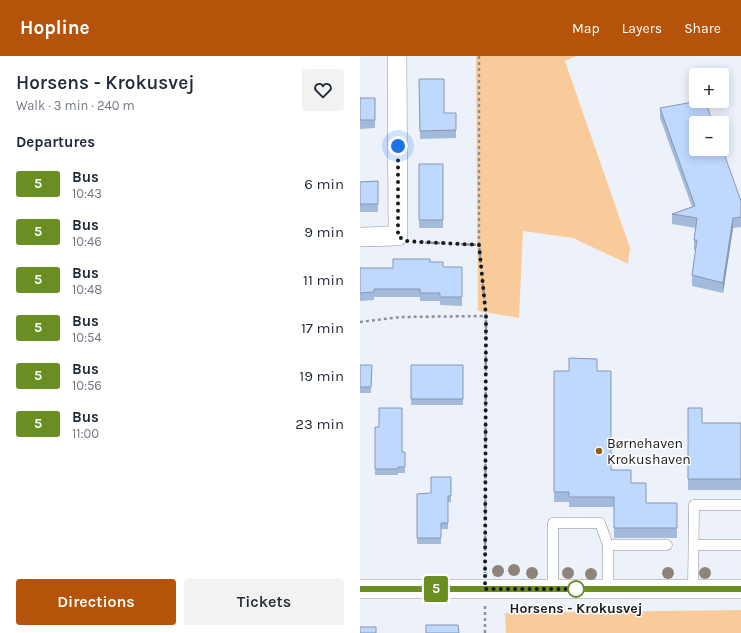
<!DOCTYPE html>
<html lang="en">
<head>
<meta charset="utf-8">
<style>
	body { margin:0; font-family:Karla,sans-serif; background:#f2f2f3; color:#1f2937; height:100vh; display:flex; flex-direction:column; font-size:15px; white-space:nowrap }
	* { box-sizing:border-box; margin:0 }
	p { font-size:13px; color:#747a83 }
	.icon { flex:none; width:22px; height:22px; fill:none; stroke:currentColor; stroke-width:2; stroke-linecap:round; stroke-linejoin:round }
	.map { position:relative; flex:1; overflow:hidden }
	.panel { display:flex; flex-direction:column; background:#fff; width:360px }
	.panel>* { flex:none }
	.badge { padding:0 8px; border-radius:3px; font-size:14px; line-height:26px }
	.tools { position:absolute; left:329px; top:12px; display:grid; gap:8px }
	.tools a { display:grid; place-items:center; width:40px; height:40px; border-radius:4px; background:#fff; box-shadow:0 2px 10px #0003; font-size:20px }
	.you { position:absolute; width:20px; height:20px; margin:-10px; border:3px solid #fff; border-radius:50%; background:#1a73e8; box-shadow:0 0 0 6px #1a73e833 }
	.map>.badge { position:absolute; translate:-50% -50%; box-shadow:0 0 0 2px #fff }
	h2 { padding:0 16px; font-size:15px; line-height:36px }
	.round { display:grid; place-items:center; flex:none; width:42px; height:42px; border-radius:4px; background:#f2f2f3 }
	.head { display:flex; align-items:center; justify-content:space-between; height:68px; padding:0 16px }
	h1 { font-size:19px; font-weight:600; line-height:30px }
	.action { display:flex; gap:8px; margin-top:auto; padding:8px 16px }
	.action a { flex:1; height:46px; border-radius:4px; background:#b45309; color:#fff; font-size:16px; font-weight:600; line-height:46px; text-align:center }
	.action a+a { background:#f2f2f3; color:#1f2937 }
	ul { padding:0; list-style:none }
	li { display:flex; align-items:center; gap:12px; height:48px; padding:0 16px }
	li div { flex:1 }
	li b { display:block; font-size:15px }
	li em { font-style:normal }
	li .badge { min-width:44px; font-weight:700; text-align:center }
	header { display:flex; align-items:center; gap:24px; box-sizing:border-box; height:56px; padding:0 20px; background:#b45309; color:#fff }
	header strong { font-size:19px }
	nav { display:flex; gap:22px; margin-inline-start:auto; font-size:14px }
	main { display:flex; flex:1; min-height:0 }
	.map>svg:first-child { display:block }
</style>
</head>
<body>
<header>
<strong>Hopline</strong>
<nav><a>Map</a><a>Layers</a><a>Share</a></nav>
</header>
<main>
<section class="panel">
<div class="head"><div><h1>Horsens - Krokusvej</h1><p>Walk · 3 min · 240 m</p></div><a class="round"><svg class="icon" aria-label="heart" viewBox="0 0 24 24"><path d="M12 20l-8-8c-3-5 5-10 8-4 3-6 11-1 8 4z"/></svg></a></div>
<h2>Departures</h2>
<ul>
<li><span class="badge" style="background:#6b8e23;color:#fff">5</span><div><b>Bus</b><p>10:43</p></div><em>6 min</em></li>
<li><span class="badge" style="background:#6b8e23;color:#fff">5</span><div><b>Bus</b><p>10:46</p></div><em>9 min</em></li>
<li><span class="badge" style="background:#6b8e23;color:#fff">5</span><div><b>Bus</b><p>10:48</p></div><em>11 min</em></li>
<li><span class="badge" style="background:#6b8e23;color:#fff">5</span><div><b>Bus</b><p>10:54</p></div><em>17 min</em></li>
<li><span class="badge" style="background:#6b8e23;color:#fff">5</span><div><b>Bus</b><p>10:56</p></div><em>19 min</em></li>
<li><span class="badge" style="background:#6b8e23;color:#fff">5</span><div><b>Bus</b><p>11:00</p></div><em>23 min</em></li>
</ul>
<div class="action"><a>Directions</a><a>Tickets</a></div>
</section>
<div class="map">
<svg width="381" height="577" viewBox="0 0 381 577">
	<rect width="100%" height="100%" fill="#edf2fa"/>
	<path fill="#f9cb9a" d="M 116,0 L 216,0 L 205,5 L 270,192 L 268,208 L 213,182 L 163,175 L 159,262 L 118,255 Z
		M 381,554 L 381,577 L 146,577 L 145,557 Z"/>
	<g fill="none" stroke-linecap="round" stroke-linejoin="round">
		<defs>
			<path id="lane" d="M 334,489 L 381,489
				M 193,533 L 193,467 L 240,467 L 248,489
				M 248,533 L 248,489 L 307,489
				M 333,533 L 334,449 L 381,449"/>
			<path id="street" d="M 0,181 L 38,180 L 37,0
				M 0,533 L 381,533"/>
		</defs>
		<use href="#lane" stroke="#8c9198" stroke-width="11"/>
		<use href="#street" stroke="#8c9198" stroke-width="20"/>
		<path stroke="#8e9297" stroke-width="2.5" stroke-dasharray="3 3" stroke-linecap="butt" d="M 119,0 L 119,189 L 126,260 L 125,517
			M 53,186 L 119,189
			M 0,266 L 40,261 L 126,260
			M 125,577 L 125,550"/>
		<use href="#lane" stroke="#fff" stroke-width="10"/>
		<use href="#street" stroke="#fff" stroke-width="19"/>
	</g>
	<g fill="#8e8479">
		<circle cx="154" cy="514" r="6"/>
		<circle cx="138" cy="515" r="6"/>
		<circle cx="172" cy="517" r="6"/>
		<circle cx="208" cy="517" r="6"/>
		<circle cx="308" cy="517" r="6"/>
		<circle cx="345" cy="517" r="6"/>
		<circle cx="231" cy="518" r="6"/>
	</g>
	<path fill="#a4bada" d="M 59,23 L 84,57 L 96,57 L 96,82 L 60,83 Z
		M 0,42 L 15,42 L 15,72 L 0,73 Z
		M 300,52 L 381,145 L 381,171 L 373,172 L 363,237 L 332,230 L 332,219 L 336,194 L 334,194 L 334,184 L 336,172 L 312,168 L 312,158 L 332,151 L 300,62 Z
		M 59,108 L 83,108 L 83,172 L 59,172 Z
		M 18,125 L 18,156 L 0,156 L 0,126 Z
		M 70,206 L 83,211 L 102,211 L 102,250 L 80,249 L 80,245 L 60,245 L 60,241 L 14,241 L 14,244 L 0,245 L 0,212 L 33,212 Z
		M 0,309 L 12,309 L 11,337 L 0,337 Z
		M 51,309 L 103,309 L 103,349 L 51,349 Z
		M 194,315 L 237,315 L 251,414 L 271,427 L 286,447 L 317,447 L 317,482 L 254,482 L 254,451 L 209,451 L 209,446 L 194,446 Z
		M 328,352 L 342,367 L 381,367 L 381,434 L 328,434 Z
		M 15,371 L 19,371 L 42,396 L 45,396 L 45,417 L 38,417 L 38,419 L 15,419 Z
		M 91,421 L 91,446 L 88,446 L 88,473 L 81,473 L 81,488 L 57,488 L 57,438 L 71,437 Z"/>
	<path fill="#8697b2" d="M 373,162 L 373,172 L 363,237 L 363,227 Z"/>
	<path fill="#bfd8fe" stroke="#8697b2" d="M 59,23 L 84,23 L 84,57 L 96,57 L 96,74 L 60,75 Z
		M 0,42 L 15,42 L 15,64 L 0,64 Z
		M 339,45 L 345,45 L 353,67 L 336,67 L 336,93 L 362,93 L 362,92 L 381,145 L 381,161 L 373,162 L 363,227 L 332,219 L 337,184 L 334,184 L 337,162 L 312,158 L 335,150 L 300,52 Z
		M 59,108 L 83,108 L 83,164 L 59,164 Z
		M 18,125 L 18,148 L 0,148 L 0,126 Z
		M 33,203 L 70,203 L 70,206 L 83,206 L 83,211 L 102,211 L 102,241 L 80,241 L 80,237 L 60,237 L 60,233 L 14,233 L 14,236 L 0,237 L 0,212 L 33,212 Z
		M 209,302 L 237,303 L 237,315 L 251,315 L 251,414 L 271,414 L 271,427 L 286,427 L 286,447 L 317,447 L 317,472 L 254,472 L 254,441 L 209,441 L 209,436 L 194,436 L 194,315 L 209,315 Z
		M 0,309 L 12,309 L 11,331 L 0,331 Z
		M 51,309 L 103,309 L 103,343 L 51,343 Z
		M 19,352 L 42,352 L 42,396 L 45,396 L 45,411 L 38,411 L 38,413 L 15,413 L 15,371 L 19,371 Z
		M 328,352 L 342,352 L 342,367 L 381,367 L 381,423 L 328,423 Z
		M 71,421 L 91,421 L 91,440 L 88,440 L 88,467 L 81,467 L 81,482 L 57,482 L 57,438 L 71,437 Z
		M 66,569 L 98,569 L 99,577 L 66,577 Z
		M 0,571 L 16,571 L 16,577 L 0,577 Z"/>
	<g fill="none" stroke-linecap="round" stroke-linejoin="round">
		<defs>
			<path id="line" d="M 0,533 L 381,533"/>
		</defs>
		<use href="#line" stroke="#fff" stroke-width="9"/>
		<use href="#line" stroke="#6b8e23" stroke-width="6"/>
		<path stroke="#181a1d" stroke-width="4" stroke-dasharray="0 7.2" d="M 38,90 L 38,180 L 45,185 L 119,189 L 126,260 L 125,533 L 216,533"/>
	</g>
	<circle fill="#945e15" stroke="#fff" stroke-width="1.5" cx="239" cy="395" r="4"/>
	<circle fill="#fff" stroke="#6b8e23" stroke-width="2" cx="216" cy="533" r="8"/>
	<g text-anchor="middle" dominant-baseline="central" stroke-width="3" stroke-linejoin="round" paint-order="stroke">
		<g font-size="14" fill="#181a1d" stroke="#fff" text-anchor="start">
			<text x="247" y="387">Børnehaven<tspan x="247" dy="16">Krokushaven</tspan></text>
		</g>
		<g font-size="14" font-weight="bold" fill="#181a1d" stroke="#fff">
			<text x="216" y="552">Horsens - Krokusvej</text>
		</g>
	</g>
</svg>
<div class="tools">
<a>+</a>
<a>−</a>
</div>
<div class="you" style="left:38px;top:90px"></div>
<b class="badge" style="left:76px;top:533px;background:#6b8e23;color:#fff">5</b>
</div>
</main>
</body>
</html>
